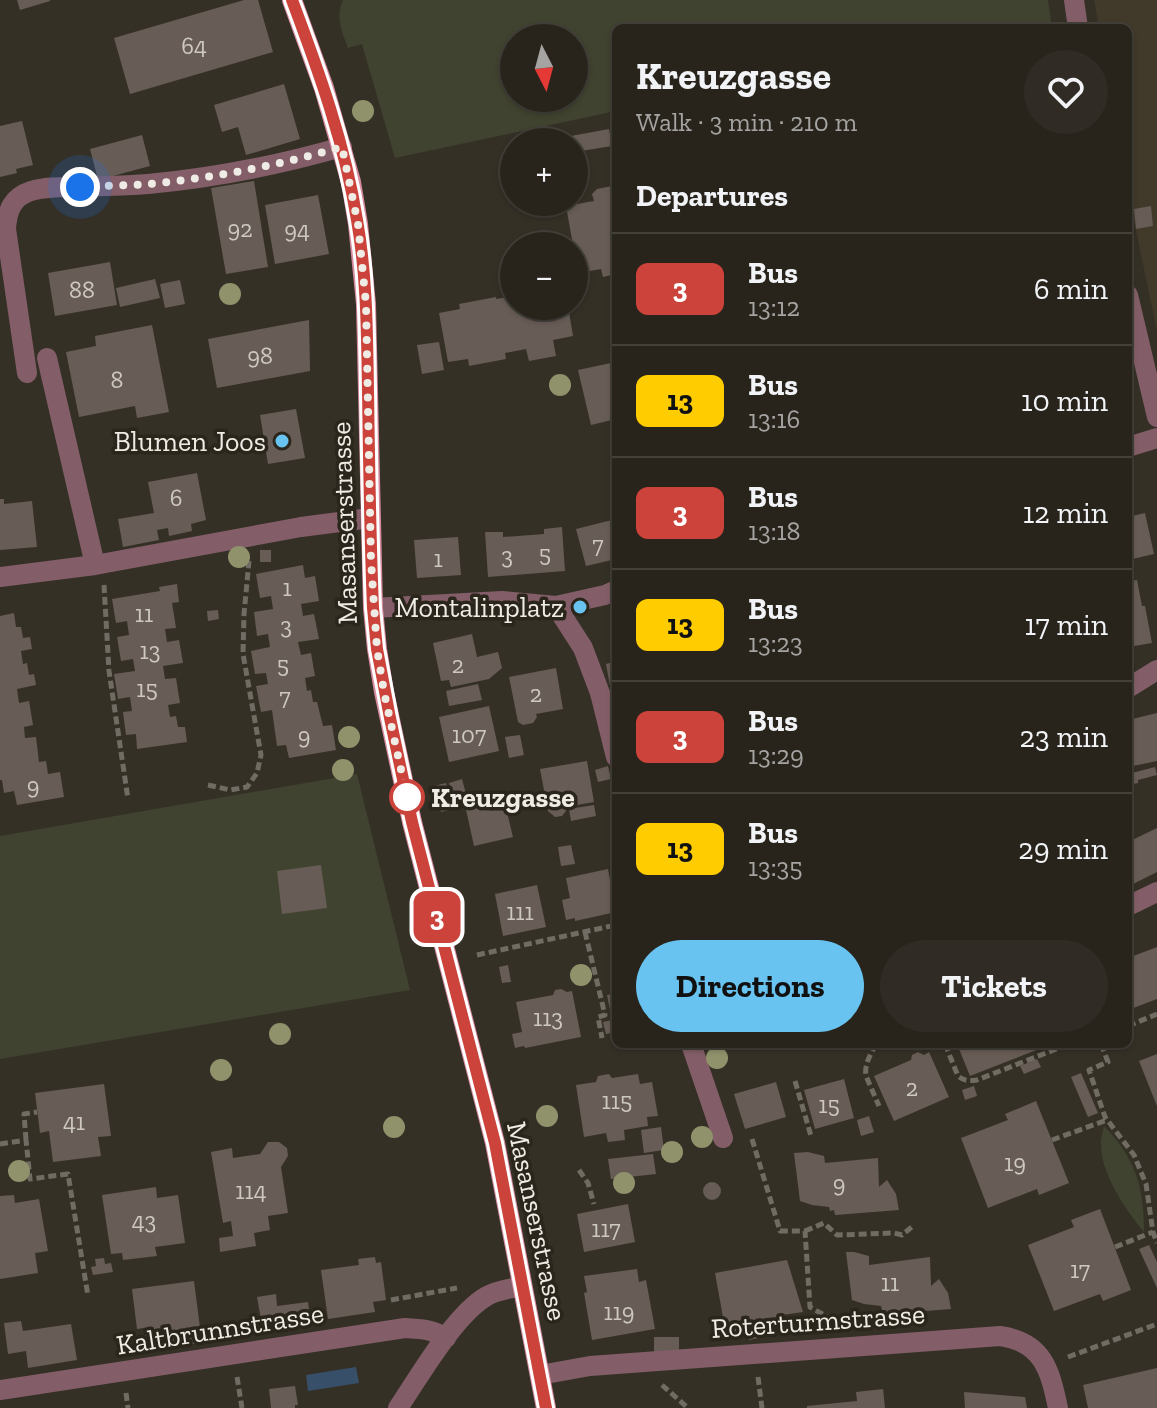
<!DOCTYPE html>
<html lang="en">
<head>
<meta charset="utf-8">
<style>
	body { margin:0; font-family:"Zilla Slab",serif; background:#302c25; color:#f1f3f6; height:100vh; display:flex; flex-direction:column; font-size:30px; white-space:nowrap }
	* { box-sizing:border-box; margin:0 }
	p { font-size:26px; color:#a5a4a3 }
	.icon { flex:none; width:44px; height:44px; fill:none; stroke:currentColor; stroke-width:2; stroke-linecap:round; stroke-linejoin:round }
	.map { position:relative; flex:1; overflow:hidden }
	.panel { position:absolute; left:612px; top:24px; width:520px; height:1024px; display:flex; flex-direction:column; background:#28241c; border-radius:12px; box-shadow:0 2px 6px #0004,0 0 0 2px #44413b }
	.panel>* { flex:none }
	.badge { padding:0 16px; border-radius:12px; font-size:28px; line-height:52px }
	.needle { width:52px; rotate:174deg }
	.controls { position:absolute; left:500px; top:24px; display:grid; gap:16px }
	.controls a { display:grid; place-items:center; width:88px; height:88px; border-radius:50%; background:#28241c; box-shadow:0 2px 6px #0004,0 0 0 2px #44413b; font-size:40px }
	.you { position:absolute; width:40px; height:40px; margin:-20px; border:6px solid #fff; border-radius:50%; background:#1a73e8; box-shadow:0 0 0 12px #1a73e833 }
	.map>.badge { position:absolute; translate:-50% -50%; box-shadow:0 0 0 4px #fff }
	h2 { padding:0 24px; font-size:30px; line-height:72px }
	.round { display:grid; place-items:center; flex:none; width:84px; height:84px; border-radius:42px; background:#302c25 }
	.overview { display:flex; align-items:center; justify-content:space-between; height:136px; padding:0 24px }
	h1 { font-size:38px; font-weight:800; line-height:60px }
	.action { display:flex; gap:16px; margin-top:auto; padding:16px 24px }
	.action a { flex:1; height:92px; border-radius:48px; background:#69c3f1; color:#111; font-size:32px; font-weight:800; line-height:92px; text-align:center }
	.action a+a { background:#302c25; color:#f1f3f6 }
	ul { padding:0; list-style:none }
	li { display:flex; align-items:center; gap:24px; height:112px; padding:0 24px; border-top:2px solid #44413b }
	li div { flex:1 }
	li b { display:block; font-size:30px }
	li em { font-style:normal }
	li .badge { min-width:88px; font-weight:700; text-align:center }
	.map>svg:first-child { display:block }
</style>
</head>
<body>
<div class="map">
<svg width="1157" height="1408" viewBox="0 0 1157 1408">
	<rect width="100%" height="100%" fill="#353026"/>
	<path fill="#413929" d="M 1094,0 L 1157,0 L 1157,331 L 1128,192 L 1128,28 L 1099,28 Z"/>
	<path fill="#40432f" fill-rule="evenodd" d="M 343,0 L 1048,0 L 1052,28 L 616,28 L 616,111 L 395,158 L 362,44 L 348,48 C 342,32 335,17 343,0 ZM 514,38 L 574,38 L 574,98 L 514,98 Z
		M 357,774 L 410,990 L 0,1059 L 0,836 Z
		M 1104,1126 C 1136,1159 1144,1187 1144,1232 C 1126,1210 1101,1174 1101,1145 C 1100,1139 1103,1132 1104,1126 Z"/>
	<path fill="#374f68" d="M 356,1367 L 359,1383 L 308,1391 L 306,1375 Z"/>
	<path fill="#685c56" d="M 17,0 L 50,0 L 50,1 L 20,10 Z
		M 244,0 L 258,0 L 273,52 L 130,94 L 114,38 Z
		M 284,84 L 300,139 L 246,155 L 238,127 L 222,132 L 214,105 Z
		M 22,121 L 33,165 L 16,169 L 17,173 L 0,177 L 0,126 Z
		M 609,129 L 612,146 L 575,152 L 574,142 L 571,136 Z
		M 142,135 L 150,166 L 98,180 L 90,149 Z
		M 254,181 L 268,267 L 226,274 L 211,188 Z
		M 612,186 L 616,189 L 616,274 L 603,277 L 601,269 L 578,273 L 566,206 L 594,201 L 592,194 L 597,189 Z
		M 318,195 L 329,254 L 275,264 L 265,205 Z
		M 1151,206 L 1153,226 L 1136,229 L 1134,209 Z
		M 110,262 L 117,305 L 55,316 L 48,273 Z
		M 155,279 L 160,298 L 120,307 L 116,288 Z
		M 180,280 L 185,304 L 165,308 L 160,284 Z
		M 514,296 L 514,306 L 518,306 L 520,315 L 568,306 L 573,336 L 553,340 L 556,356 L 529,361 L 526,349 L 505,353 L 506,359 L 469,366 L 468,359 L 448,362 L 439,313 L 460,309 L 459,304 L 496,297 L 496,299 Z
		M 309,320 L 310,371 L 217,388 L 208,339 Z
		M 152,325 L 169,412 L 137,418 L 135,406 L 79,417 L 66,352 L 96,346 L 95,336 Z
		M 439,342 L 444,370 L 422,374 L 417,345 Z
		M 611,363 L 616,383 L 616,419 L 591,425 L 578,370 Z
		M 296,409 L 305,458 L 268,464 L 260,415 Z
		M 197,473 L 206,520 L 191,524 L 192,531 L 169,536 L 168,528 L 157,530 L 159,540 L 123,547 L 118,519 L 154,513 L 148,482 Z
		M 0,499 L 4,499 L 4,504 L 32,501 L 37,547 L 0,550 Z
		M 1145,513 L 1154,554 L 1128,560 L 1128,517 Z
		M 616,519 L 616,559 L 586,566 L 576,529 Z
		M 562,527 L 565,571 L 488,577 L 485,532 L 503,532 L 503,537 L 544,534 L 544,529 Z
		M 458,537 L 461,575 L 417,578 L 414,540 Z
		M 260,550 L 271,550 L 271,562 L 260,562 Z
		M 303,565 L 305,578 L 315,576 L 319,601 L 301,604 L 303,616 L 314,614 L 319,639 L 298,642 L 301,655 L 311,653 L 315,676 L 305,678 L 307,691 L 311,690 L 313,702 L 317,702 L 323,726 L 332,725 L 336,750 L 289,758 L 286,745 L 277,746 L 272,710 L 261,712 L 256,686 L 268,684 L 266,673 L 255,674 L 251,651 L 270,647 L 268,634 L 257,636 L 254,612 L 273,609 L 271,596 L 260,598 L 256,574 Z
		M 1137,580 L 1142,606 L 1145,606 L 1152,643 L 1128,647 L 1128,581 Z
		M 177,584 L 179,602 L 172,603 L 176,628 L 165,629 L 167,642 L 179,640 L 183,663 L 163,666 L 165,679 L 176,678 L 180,703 L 168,705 L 170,717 L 176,716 L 178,727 L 185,727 L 187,742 L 137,749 L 136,734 L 126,735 L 123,712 L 132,711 L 130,697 L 118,699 L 114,674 L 135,671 L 133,659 L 121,661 L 117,637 L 129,635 L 127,621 L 116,623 L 112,599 L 160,591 L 159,587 Z
		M 218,610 L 219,619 L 208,621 L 207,611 Z
		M 14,613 L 16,627 L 21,627 L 23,638 L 30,637 L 32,649 L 21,651 L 23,664 L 27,663 L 29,675 L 34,674 L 36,685 L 17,689 L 19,703 L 29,701 L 33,725 L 24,727 L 25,738 L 36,737 L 39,762 L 46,761 L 48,774 L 60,772 L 64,797 L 17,805 L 14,791 L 4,793 L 2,780 L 0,780 L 0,616 Z
		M 472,634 L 477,657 L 498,652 L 502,668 L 489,679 L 451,687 L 449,680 L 441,681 L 433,643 Z
		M 613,662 L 616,685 L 610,686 L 606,664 Z
		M 556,668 L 563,709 L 536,714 L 537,717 L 533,723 L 523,725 L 518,722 L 509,677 Z
		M 478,684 L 482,700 L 449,706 L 446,691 Z
		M 489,706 L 499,751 L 449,762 L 439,717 Z
		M 1157,713 L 1157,761 L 1128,767 L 1128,720 Z
		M 520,735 L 524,755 L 509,758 L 505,737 Z
		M 587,761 L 594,802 L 565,807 L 566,811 L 562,816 L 555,817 L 548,811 L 540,769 Z
		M 608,766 L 611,779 L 598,782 L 595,770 Z
		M 1155,767 L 1157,775 L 1138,780 L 1138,783 L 1128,785 L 1128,774 Z
		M 462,779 L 466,794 L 453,797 L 449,783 Z
		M 446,783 L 453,809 L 441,812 L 434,786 Z
		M 503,796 L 513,837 L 474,846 L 465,805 Z
		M 594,805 L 596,816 L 571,821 L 569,809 Z
		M 1157,828 L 1157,872 L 1133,884 L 1128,873 L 1128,842 Z
		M 571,845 L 575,864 L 561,866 L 558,847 Z
		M 321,865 L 327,908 L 282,914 L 277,871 Z
		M 608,869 L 616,912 L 575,921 L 575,918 L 566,920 L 562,900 L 570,898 L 566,878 Z
		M 537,885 L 546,927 L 503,936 L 495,894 Z
		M 1157,947 L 1157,999 L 1128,1010 L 1128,958 Z
		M 508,965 L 511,982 L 502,983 L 499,967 Z
		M 561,989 L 567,992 L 572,991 L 581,1037 L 525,1048 L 524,1046 L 515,1048 L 512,1034 L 522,1032 L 516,1002 L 553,995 L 555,990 Z
		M 616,993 L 616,1032 L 606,1034 L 603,1022 L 612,1020 L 607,995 Z
		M 957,1044 L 1052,1044 L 970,1076 Z
		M 918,1052 L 924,1055 L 929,1052 L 949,1097 L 894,1121 L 874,1076 L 911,1060 L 912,1055 Z
		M 1157,1054 L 1157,1106 L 1139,1061 Z
		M 1037,1059 L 1041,1067 L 1024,1074 L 1020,1066 Z
		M 1081,1073 L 1098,1113 L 1088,1117 L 1071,1077 Z
		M 609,1074 L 612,1078 L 638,1074 L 640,1084 L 652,1082 L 658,1116 L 647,1117 L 648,1126 L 624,1130 L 625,1140 L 608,1142 L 606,1133 L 584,1137 L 576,1085 L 596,1082 L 598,1076 Z
		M 844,1079 L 854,1118 L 815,1129 L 804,1090 Z
		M 776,1082 L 786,1117 L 745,1129 L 734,1094 Z
		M 104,1084 L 111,1136 L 98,1137 L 101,1156 L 53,1162 L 49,1131 L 40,1133 L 35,1093 Z
		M 974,1086 L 977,1096 L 965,1100 L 962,1090 Z
		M 1036,1101 L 1069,1183 L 1039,1195 L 1037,1189 L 988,1208 L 961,1138 L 1008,1120 L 1005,1114 Z
		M 869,1116 L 874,1132 L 861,1136 L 857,1120 Z
		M 661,1127 L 664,1150 L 644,1153 L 641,1130 Z
		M 268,1142 L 279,1142 L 287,1148 L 288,1156 L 281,1167 L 288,1213 L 268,1216 L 270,1230 L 254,1233 L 256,1246 L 220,1252 L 219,1238 L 233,1236 L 231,1221 L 223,1223 L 211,1152 L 232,1148 L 233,1158 L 260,1154 Z
		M 808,1152 L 824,1156 L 825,1163 L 878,1158 L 879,1187 L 887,1180 L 896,1194 L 899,1210 L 835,1215 L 834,1210 L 830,1211 L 829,1207 L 812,1205 L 800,1201 L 794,1153 Z
		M 653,1154 L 656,1174 L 611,1179 L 608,1159 Z
		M703 1191a9 9 0 1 1 18 0a9 9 0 1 1-18 0Z
		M 156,1187 L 157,1198 L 178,1195 L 185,1243 L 155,1247 L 157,1256 L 123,1260 L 122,1253 L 111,1254 L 102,1195 Z
		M 14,1195 L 15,1203 L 39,1199 L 48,1251 L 35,1253 L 38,1273 L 0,1279 L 0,1196 Z
		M 628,1204 L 635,1242 L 584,1252 L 577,1214 Z
		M 1100,1209 L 1131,1290 L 1103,1301 L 1100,1294 L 1054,1311 L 1028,1245 L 1074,1227 L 1071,1220 Z
		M 1149,1245 L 1157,1262 L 1157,1288 L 1139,1249 Z
		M 846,1252 L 854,1252 L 869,1256 L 869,1265 L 930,1257 L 931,1286 L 939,1279 L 948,1293 L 951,1309 L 887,1314 L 886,1310 L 882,1310 L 881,1306 L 864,1304 L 852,1300 Z
		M 375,1257 L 376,1263 L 381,1262 L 386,1300 L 373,1302 L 375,1312 L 328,1319 L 321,1270 L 359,1265 L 358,1259 Z
		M 104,1258 L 105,1264 L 111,1263 L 113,1272 L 93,1275 L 91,1267 L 96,1266 L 95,1259 Z
		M 787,1260 L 803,1312 L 782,1315 L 783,1322 L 767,1325 L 768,1336 L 749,1340 L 747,1330 L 726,1334 L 715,1273 Z
		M 637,1269 L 639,1282 L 646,1280 L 655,1329 L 592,1340 L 584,1293 L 587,1292 L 584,1276 Z
		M 194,1281 L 202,1343 L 147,1350 L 144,1328 L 137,1329 L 132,1289 Z
		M 276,1294 L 277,1306 L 308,1302 L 310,1318 L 262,1325 L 257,1297 Z
		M 21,1321 L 23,1331 L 71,1324 L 77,1360 L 28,1368 L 26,1351 L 8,1354 L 4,1323 Z
		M 654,1337 L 679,1337 L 679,1354 L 654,1354 Z
		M 1157,1368 L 1157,1408 L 1088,1408 L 1083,1385 Z
		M 295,1386 L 298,1405 L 295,1405 L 295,1408 L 271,1408 L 269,1389 Z
		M 883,1389 L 885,1408 L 807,1408 L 807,1406 L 857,1401 L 856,1392 Z
		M 964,1392 L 1025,1397 L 1027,1408 L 965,1408 Z"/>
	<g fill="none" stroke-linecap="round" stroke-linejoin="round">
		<path stroke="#716c63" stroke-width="5" stroke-dasharray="8 4" stroke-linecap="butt" d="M 104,585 L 109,671 L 128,799
			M 208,785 L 230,790 L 247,787 L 257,773 L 261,755 L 243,654 L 244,614 L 249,561
			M 585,932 L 605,1015 L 598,1017 L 602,1038
			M 477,955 L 616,925
			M 1128,1026 L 1157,1014
			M 876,1044 C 871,1054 864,1064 866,1076 L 879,1106
			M 945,1044 L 958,1076 C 964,1081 969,1081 977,1080 L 1069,1044
			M 1101,1044 L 1108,1062 L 1089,1070 L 1105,1117 L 1134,1155 L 1146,1184 L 1153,1232 L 1157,1243
			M 795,1081 L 811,1136
			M 752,1139 L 780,1231 L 805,1231 L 810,1307 L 838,1323
			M 26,1140 L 24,1114 L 37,1112
			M 1052,1140 L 1107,1120
			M 0,1144 L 26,1140 L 30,1179 L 68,1174 L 88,1296
			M 579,1170 L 588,1183 L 594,1204
			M 805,1231 L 824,1223 L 837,1235 L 894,1233 L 902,1235 L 913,1226
			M 1115,1247 L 1153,1232
			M 391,1300 L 457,1288
			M 1068,1357 L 1157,1324
			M 237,1377 L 242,1408
			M 758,1377 L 762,1408
			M 662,1385 L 688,1408
			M 126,1393 L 128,1408"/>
		<path stroke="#835e68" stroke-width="20" d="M 1074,0 L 1078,28
			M 1128,295 L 1157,417
			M 47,358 L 95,565
			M 27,373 L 6,229 C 7,211 12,197 31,191 C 44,187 59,187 74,187 C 98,186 123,186 148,184 C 213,178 279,165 342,147
			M 1128,447 L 1157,438
			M 0,577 L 95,565 L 301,527 L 370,518
			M 556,606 L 583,648 L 600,693 L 616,757
			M 373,608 L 502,601 L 556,606 L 605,595 L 616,590
			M 1128,688 L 1157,670
			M 1128,906 L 1157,892
			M 691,1044 L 723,1138
			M 540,1375 L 590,1366 L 1000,1336 C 1043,1342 1050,1370 1058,1408
			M 0,1390 L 405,1328 C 421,1329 432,1329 446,1338
			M 398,1408 C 419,1377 455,1314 487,1296 C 497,1290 510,1289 522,1286"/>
		<path stroke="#d58a9f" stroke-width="20" d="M 292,0 L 324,88 L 351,182 L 358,224 L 366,304 L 373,608 L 377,649 L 384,692 L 412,822 L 495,1143 L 546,1408"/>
	</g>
	<g fill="#8f926b">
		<circle cx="363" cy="111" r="11"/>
		<circle cx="230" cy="294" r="11"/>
		<circle cx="560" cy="385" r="11"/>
		<circle cx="239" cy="557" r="11"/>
		<circle cx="349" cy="737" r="11"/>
		<circle cx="343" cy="770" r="11"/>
		<circle cx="581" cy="975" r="11"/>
		<circle cx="280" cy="1034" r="11"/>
		<circle cx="717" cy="1058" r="11"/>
		<circle cx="221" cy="1070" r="11"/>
		<circle cx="547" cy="1116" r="11"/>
		<circle cx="394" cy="1127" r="11"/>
		<circle cx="702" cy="1137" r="11"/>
		<circle cx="672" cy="1152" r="11"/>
		<circle cx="19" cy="1171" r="11"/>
		<circle cx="624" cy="1183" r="11"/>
	</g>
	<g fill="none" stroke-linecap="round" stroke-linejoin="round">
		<defs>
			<path id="line" d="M 292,0 C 319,72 345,144 357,220 C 367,277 367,333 368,390 C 369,462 370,535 373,608 L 377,649 L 390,718 L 412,822 L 495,1143 L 546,1408"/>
		</defs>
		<use href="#line" stroke="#fff" stroke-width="18"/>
		<use href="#line" stroke="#cc433c" stroke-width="12"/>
		<path stroke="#efece5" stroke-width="8" stroke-dasharray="0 14.4" d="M 80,187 C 103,185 126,186 148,184 C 214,178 279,165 342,147 L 358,224 L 366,304 L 371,561 L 377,649 L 384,692 L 407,797"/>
	</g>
	<g fill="#69c3f1" stroke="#2b261c" stroke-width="3">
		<circle cx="282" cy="441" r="8"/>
		<circle cx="580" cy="607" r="8"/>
	</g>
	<circle fill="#fff" stroke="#cc433c" stroke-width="4" cx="407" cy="797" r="16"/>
	<g text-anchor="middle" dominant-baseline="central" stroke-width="7" stroke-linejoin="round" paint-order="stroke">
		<g font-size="24" fill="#cdc8c1">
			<text x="194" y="45">64</text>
			<text x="240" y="228">92</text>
			<text x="297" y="229">94</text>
			<text x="82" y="289">88</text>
			<text x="260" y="355">98</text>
			<text x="117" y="379">8</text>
			<text x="176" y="497">6</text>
			<text x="598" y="544">7</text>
			<text x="545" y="553">5</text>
			<text x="507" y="555">3</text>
			<text x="438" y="558">1</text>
			<text x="287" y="587">1</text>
			<text x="144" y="613">11</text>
			<text x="286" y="625">3</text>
			<text x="150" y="650">13</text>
			<text x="283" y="664">5</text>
			<text x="458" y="664">2</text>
			<text x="147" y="688">15</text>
			<text x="536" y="693">2</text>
			<text x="285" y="696">7</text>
			<text x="469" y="734">107</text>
			<text x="304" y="735">9</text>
			<text x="33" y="785">9</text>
			<text x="520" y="911">111</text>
			<text x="548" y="1017">113</text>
			<text x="912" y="1087">2</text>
			<text x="617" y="1100">115</text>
			<text x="829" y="1104">15</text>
			<text x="74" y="1121">41</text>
			<text x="1015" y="1162">19</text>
			<text x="839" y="1183">9</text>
			<text x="251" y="1190">114</text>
			<text x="144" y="1220">43</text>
			<text x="606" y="1228">117</text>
			<text x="1080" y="1269">17</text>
			<text x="890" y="1282">11</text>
			<text x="619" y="1311">119</text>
		</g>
		<g font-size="28" fill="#efece5" stroke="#2b261c" text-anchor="end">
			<text x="266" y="441">Blumen Joos</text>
			<text x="564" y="607">Montalinplatz</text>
		</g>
		<g font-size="28" fill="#efece5" stroke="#2b261c">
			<text transform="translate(344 523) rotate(-92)">Masanserstrasse</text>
			<text transform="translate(537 1221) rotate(78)">Masanserstrasse</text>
			<text transform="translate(818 1321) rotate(-4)">Roterturmstrasse</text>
			<text transform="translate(220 1329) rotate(-9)">Kaltbrunnstrasse</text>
		</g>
		<g font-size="28" font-weight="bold" fill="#efece5" stroke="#2b261c" text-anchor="start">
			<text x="431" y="797">Kreuzgasse</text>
		</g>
	</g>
</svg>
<div class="controls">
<a><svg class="needle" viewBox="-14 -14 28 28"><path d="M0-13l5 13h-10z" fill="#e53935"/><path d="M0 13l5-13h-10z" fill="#a5a4a3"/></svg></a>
<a>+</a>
<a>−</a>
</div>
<div class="you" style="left:80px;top:187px"></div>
<b class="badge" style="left:437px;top:917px;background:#cc433c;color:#fff">3</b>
<section class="panel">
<div class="overview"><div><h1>Kreuzgasse</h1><p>Walk · 3 min · 210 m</p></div><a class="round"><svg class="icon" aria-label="heart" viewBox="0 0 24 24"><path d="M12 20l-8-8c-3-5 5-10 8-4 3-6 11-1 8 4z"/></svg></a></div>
<h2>Departures</h2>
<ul>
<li><span class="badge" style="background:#cc433c;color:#fff">3</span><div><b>Bus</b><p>13:12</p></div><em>6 min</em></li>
<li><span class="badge" style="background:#fc0;color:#111">13</span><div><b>Bus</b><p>13:16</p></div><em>10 min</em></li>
<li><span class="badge" style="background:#cc433c;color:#fff">3</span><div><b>Bus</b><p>13:18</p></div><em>12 min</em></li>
<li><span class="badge" style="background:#fc0;color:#111">13</span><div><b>Bus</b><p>13:23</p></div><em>17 min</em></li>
<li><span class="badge" style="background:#cc433c;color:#fff">3</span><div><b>Bus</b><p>13:29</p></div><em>23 min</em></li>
<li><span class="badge" style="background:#fc0;color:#111">13</span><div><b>Bus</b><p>13:35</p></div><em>29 min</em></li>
</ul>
<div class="action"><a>Directions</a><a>Tickets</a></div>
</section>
</div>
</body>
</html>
